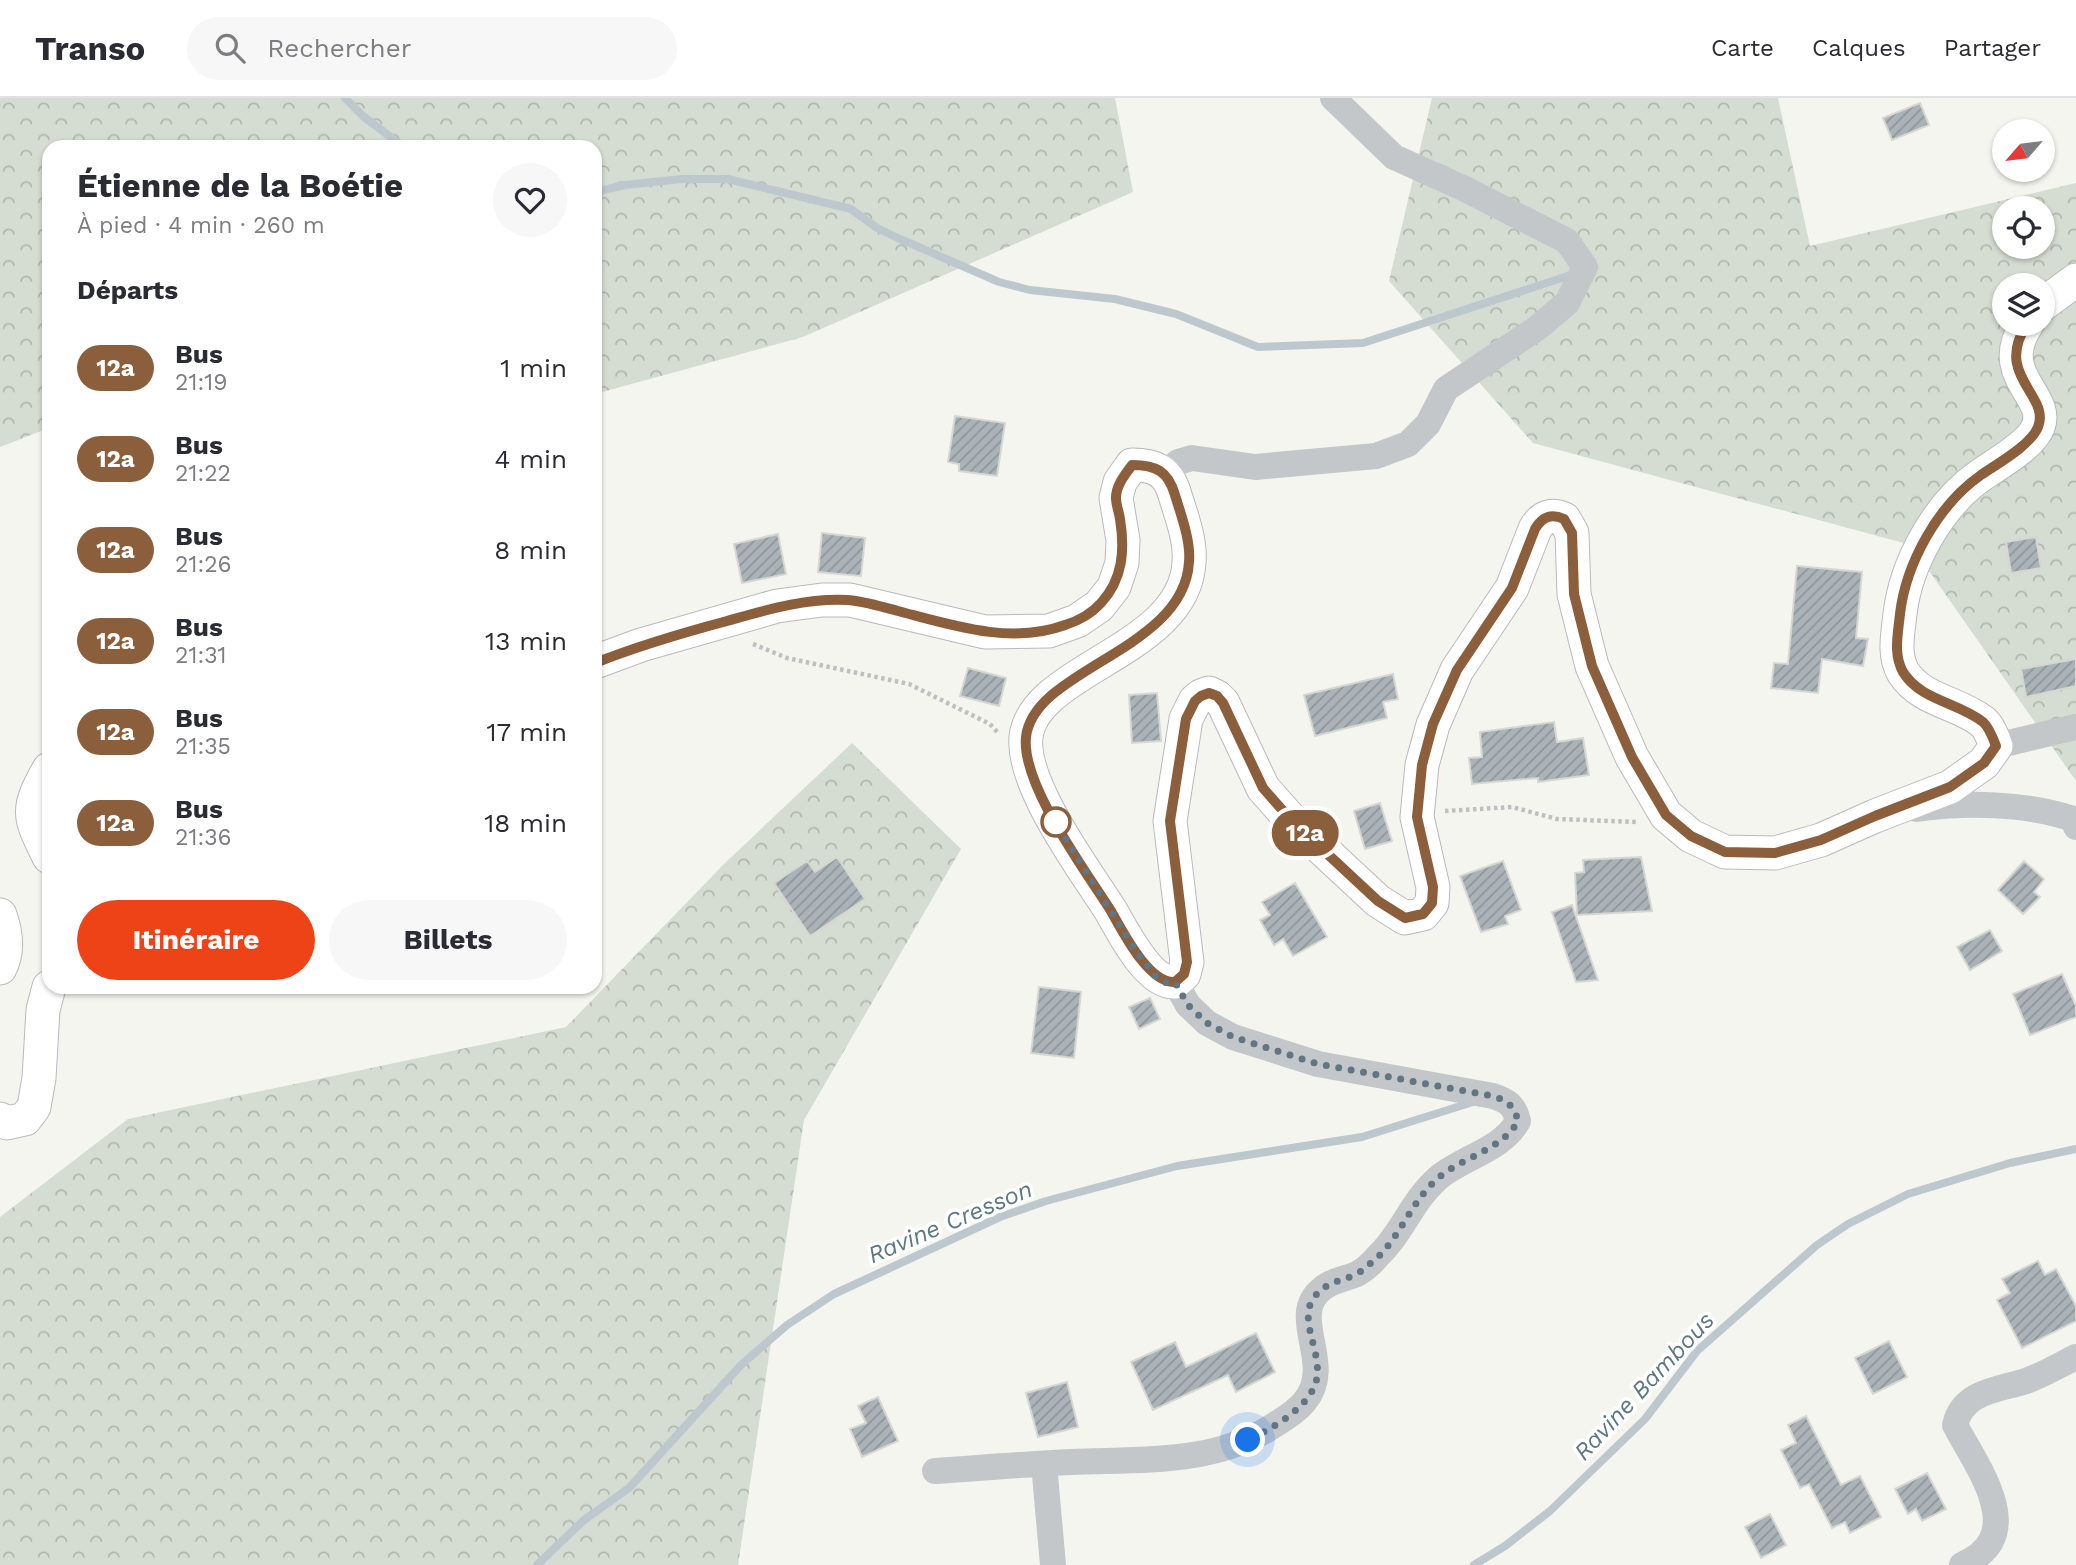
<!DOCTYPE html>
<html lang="fr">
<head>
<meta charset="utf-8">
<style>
	body { margin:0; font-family:"Work Sans",sans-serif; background:#f7f7f7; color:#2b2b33; height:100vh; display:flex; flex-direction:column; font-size:26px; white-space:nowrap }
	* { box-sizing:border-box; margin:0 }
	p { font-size:23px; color:#7c7c81 }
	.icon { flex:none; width:38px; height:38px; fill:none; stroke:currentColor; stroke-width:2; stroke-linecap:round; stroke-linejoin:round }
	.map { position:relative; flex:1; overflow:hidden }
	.drawer { position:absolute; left:42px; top:42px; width:560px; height:854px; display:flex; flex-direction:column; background:#fff; border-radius:21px; box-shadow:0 2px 5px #0004 }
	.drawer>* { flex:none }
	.badge { padding:0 14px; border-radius:23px; font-size:24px; line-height:46px }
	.needle { width:46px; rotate:242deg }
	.fabs { position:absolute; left:1992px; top:21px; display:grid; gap:14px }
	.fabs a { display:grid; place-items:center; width:63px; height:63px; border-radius:50%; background:#fff; box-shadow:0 2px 5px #0004; font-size:35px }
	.you { position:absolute; width:35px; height:35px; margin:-18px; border:5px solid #fff; border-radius:50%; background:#1a73e8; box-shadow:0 0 0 10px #1a73e833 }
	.map>.badge { position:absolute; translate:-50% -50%; box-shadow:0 0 0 4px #fff }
	h2 { padding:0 35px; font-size:26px; line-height:63px }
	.round { display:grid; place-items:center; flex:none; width:74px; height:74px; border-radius:37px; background:#f7f7f7 }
	.overview { display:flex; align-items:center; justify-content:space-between; height:119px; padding:0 35px }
	h1 { font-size:33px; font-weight:700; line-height:52px }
	.primary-button { display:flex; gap:14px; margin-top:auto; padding:14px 35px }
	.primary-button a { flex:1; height:80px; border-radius:42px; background:#ee4316; color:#fff; font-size:28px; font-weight:700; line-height:80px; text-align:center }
	.primary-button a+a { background:#f7f7f7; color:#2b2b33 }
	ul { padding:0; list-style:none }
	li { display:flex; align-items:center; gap:21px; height:91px; padding:0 35px }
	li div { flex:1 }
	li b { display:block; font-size:26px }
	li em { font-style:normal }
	li .badge { min-width:77px; font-weight:700; text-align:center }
	header { display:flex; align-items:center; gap:42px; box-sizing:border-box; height:98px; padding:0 35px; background:#fff; border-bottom:2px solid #e1e1e2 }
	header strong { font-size:33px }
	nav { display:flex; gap:38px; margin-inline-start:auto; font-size:24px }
	.search { width:490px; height:63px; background:#f7f7f7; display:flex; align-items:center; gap:18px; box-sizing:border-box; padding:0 24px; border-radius:38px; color:#7c7c81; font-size:26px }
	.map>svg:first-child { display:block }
</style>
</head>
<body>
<header>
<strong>Transo</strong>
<div class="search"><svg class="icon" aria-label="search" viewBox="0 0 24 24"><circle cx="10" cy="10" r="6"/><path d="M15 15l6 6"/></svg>Rechercher</div>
<nav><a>Carte</a><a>Calques</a><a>Partager</a></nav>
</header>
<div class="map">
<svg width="2076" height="1467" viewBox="0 0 2076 1467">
	<defs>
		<pattern id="forest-crowns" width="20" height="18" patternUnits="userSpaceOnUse" patternTransform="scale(1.75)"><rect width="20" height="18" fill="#d5dcd1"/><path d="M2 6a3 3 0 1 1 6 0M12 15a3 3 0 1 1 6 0" fill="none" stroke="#b0b7af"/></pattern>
		<pattern id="building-hatch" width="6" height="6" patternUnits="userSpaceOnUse" patternTransform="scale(1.75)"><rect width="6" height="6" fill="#aab3b7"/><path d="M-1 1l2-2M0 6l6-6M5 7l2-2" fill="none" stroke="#8e969a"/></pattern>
	</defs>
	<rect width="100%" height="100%" fill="#f5f5f0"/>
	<path fill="url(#forest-crowns)" fill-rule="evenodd" d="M 0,0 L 1115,0 L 1133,94 L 803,239 L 595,296 L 595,49 L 49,49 L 49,330 L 0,349 Z
		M 1432,0 L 1778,0 L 1810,148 L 2076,85 L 2076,683 L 1911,447 L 1533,345 L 1389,183 ZM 2004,110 L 2042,110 L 2042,149 L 2004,149 ZM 2004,187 L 2042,187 L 2042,226 L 2004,226 Z
		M 852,645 L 961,751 L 804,1022 L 738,1467 L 0,1467 L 0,1119 L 128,1021 L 566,929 L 725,765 Z"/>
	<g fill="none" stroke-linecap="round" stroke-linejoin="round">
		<path stroke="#bcc8cd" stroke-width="8" d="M 345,0 L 364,19 L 404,49
			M 595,94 L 625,87 L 682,81 L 728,81 L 851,111 L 877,130 L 898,140 L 999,184 L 1030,192 L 1115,201 L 1176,216 L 1258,249 L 1363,245 L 1574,176
			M 537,1467 L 584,1422 L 629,1390 L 741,1267 L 787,1227 L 834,1196 L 1000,1119 L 1046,1103 L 1177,1068 L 1362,1039 L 1473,1004
			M 1474,1467 L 1505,1448 L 1550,1413 L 1645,1321 L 1697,1253 L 1817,1147 L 1848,1126 L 1908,1096 L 2010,1065 L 2076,1051"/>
	</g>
	<path fill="url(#building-hatch)" stroke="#d6d6d3" stroke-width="2" d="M 1920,5 L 1929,27 L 1892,42 L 1883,20 Z
		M 955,318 L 1005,325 L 997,378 L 959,373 L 959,366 L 948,364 Z
		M 822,435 L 865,440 L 861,478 L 818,474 Z
		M 778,436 L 786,476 L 742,485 L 734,446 Z
		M 2036,439 L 2041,470 L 2011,475 L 2006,444 Z
		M 1797,468 L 1862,474 L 1856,540 L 1868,541 L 1863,568 L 1822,561 L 1818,595 L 1771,590 L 1774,565 L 1788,566 Z
		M 2076,561 L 2076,588 L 2026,599 L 2021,571 Z
		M 968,570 L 1006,580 L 999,608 L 960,598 Z
		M 1393,576 L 1398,601 L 1383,604 L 1387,620 L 1315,638 L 1304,597 Z
		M 1157,595 L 1161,643 L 1132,645 L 1129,597 Z
		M 1554,624 L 1557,644 L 1583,640 L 1589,677 L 1538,684 L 1538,680 L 1472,686 L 1469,660 L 1482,659 L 1480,634 Z
		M 1380,705 L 1392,743 L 1365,751 L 1354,713 Z
		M 837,759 L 865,801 L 810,838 L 774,785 L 807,763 L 815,774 Z
		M 1641,759 L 1652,813 L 1577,817 L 1575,775 L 1584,774 L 1583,762 Z
		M 1503,763 L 1521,812 L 1505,818 L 1508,826 L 1481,834 L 1460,778 Z
		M 2024,763 L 2044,781 L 2034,794 L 2040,799 L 2023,816 L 1998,792 Z
		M 1295,785 L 1327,839 L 1293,858 L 1283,841 L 1274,847 L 1260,822 L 1270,817 L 1262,804 Z
		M 1572,807 L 1598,882 L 1576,884 L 1552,814 Z
		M 1990,832 L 2002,853 L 1970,872 L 1957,849 Z
		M 2062,876 L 2076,908 L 2076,919 L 2030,937 L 2013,896 Z
		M 1039,889 L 1081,894 L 1074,960 L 1031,955 Z
		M 1150,900 L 1160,921 L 1139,931 L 1129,909 Z
		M 2038,1163 L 2045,1177 L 2056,1171 L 2076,1208 L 2076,1223 L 2022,1250 L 1997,1202 L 2010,1195 L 2002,1181 Z
		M 1256,1235 L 1275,1274 L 1236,1294 L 1228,1277 L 1153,1312 L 1131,1264 L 1175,1244 L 1186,1269 Z
		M 1889,1243 L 1907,1279 L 1873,1296 L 1855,1260 Z
		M 1067,1284 L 1078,1329 L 1038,1339 L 1026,1295 Z
		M 878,1299 L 898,1343 L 862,1359 L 850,1331 L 866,1325 L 858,1308 Z
		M 1806,1318 L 1841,1387 L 1860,1378 L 1881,1419 L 1850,1435 L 1845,1424 L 1832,1430 L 1809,1386 L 1800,1390 L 1781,1352 L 1796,1345 L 1788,1327 Z
		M 1927,1375 L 1946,1411 L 1922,1423 L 1916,1411 L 1908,1416 L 1895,1391 Z
		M 1770,1416 L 1786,1447 L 1761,1460 L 1745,1429 Z"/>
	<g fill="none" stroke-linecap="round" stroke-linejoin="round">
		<defs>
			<path id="major" d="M 2042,207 L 2076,182
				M 595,564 L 641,547 L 777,508 L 822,502 L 850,502 L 985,534 L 1049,533 L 1077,523 L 1099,508 L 1114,489 L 1122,465 L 1123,442 L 1116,400 L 1120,384 L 1132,367 C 1156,367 1168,373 1175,397 C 1181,417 1191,442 1189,464 C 1185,553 1034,570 1026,639 C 1021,687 1085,772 1111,813 C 1123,834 1149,886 1175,884 L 1184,876 L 1187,864 L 1170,723 L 1186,621 L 1195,603 L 1201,598 L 1209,595 L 1217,599 L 1223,605 L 1263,690 L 1293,724 L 1378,803 L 1405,820 L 1423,816 L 1432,805 L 1433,789 L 1417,719 L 1422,667 L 1433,627 L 1457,572 L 1512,490 L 1535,431 C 1542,419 1551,415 1564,421 L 1572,435 L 1574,496 L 1592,568 L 1632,659 L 1666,717 L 1691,738 L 1725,754 L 1775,755 L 1821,742 L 1875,718 L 1950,689 L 1984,665 L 1996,648 C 1993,640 1989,629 1983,624 C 1958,604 1921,603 1903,574 C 1893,556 1898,536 1900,516 C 1906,465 1938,407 1981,377 C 1997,366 2031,347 2038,329 C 2051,297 1993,278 2027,226
				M 49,671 C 25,713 29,718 49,759
				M 0,817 C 6,834 9,853 0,870
				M 0,1021 L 7,1025 L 25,1021 L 34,1009 L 39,980 L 43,912 L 49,889"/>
		</defs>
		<use href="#major" stroke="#b6babe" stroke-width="35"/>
		<path stroke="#bdbfc1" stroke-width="4.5" stroke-dasharray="3.5 3.5" stroke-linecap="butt" d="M 753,546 L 787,560 L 909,586 L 990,626 L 998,635
			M 1445,713 L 1512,709 L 1557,721 L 1637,724"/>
		<path stroke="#c3c7ca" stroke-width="26" d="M 1165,377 L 1178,364 L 1192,360 L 1255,369 L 1376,358 L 1408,346 L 1428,326 L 1446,291 L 1536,231 L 1567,205 L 1585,169 L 1567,143 L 1463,90 L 1394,59 L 1333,0
			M 1996,648 L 2076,629
			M 1917,711 C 1964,704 2027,705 2073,721 L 2076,729
			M 1044,1366 L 1053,1467
			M 935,1373 C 980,1370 1026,1366 1072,1364 C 1143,1361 1215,1367 1276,1326 C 1286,1320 1298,1312 1305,1303 C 1336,1265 1286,1218 1323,1190 C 1333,1182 1345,1181 1357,1176 C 1364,1172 1372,1165 1377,1159 C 1402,1136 1411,1104 1438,1080 C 1463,1059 1502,1052 1518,1023 C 1514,1007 1508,1003 1493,998 L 1318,966 L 1233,939 L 1207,925 L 1188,907 L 1175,884
			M 1962,1467 C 2030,1437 1978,1371 1955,1327 C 1963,1293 1998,1292 2026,1283 C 2043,1277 2060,1267 2076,1259"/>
		<use href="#major" stroke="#fff" stroke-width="33"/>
	</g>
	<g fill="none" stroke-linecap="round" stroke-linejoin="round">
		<defs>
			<path id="line" d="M 595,565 C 638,548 682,535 727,523 C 766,512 805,500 847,502 C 864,503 882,509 898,513 C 951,527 1011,547 1065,527 C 1078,523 1092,515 1101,505 C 1123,481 1125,452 1120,421 C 1119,414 1116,407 1116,400 C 1116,387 1125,377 1132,367 C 1156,367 1168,373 1175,397 C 1181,417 1191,443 1189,464 C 1184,553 1034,570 1026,639 C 1021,686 1085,772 1111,813 C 1123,834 1149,886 1175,884 L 1184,876 L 1187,864 L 1170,723 L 1186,621 L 1195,603 L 1201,598 L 1209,595 L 1217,598 L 1223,605 L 1263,690 L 1293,724 L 1378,803 L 1405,820 L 1423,816 L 1432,805 L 1433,789 L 1417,719 L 1422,667 L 1433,626 L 1457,572 L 1512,490 L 1535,431 C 1542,419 1551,415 1564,421 L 1572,435 L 1574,496 L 1592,568 L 1632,659 L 1666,717 L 1691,738 L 1725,754 L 1775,755 L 1821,742 L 1875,718 L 1950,689 L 1984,665 L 1996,648 C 1993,640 1989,629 1983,624 C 1958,604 1921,603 1903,574 C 1893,556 1898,536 1900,516 C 1906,465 1938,407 1981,377 C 1997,366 2031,347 2038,329 C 2051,297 1993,278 2027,226"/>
		</defs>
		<use href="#line" stroke="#fff" stroke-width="16"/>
		<use href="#line" stroke="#8b5e3c" stroke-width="10"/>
		<path stroke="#617583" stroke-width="7" stroke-dasharray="0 12.6" d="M 1056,724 L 1054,722 L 1135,852 L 1157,880 L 1167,885 L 1175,884 L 1188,907 L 1207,925 L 1233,939 L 1318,966 L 1493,998 C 1508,1003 1514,1008 1518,1023 C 1502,1052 1462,1059 1437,1081 C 1409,1106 1400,1142 1371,1165 C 1367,1168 1363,1172 1358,1175 C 1342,1184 1325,1183 1313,1201 C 1306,1211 1308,1225 1311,1237 C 1314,1250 1319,1265 1317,1279 C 1313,1308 1271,1331 1248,1342"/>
	</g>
	<circle fill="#fff" stroke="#8b5e3c" stroke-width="3.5" cx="1056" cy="724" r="14"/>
	<g text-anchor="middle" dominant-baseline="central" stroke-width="7" stroke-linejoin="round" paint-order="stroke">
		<g font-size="24" font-style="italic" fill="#5d7881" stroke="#fff">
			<text transform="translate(950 1124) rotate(-23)">Ravine Cresson</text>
			<text transform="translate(1644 1288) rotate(-47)">Ravine Bambous</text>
		</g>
	</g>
</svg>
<div class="fabs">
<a><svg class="needle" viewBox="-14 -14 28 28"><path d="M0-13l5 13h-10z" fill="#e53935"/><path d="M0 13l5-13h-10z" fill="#7c7c81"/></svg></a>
<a><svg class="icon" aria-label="locate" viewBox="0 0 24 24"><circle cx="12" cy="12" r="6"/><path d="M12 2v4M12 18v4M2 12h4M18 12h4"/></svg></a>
<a><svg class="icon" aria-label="layers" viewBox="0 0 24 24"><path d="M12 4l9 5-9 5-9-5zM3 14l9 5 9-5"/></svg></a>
</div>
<div class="you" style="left:1248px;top:1342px"></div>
<b class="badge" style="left:1305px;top:735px;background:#8b5e3c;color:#fff">12a</b>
<section class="drawer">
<div class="overview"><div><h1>Étienne de la Boétie</h1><p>À pied · 4 min · 260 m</p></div><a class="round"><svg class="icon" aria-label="heart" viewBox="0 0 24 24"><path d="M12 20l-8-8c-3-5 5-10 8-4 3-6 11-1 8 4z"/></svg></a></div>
<h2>Départs</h2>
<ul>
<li><span class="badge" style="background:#8b5e3c;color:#fff">12a</span><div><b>Bus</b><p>21:19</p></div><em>1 min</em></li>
<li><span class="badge" style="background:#8b5e3c;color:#fff">12a</span><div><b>Bus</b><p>21:22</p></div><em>4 min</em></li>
<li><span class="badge" style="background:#8b5e3c;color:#fff">12a</span><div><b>Bus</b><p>21:26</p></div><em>8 min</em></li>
<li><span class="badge" style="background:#8b5e3c;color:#fff">12a</span><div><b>Bus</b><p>21:31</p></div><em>13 min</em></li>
<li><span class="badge" style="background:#8b5e3c;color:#fff">12a</span><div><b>Bus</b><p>21:35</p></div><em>17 min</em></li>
<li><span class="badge" style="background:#8b5e3c;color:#fff">12a</span><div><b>Bus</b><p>21:36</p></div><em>18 min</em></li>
</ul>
<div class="primary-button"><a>Itinéraire</a><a>Billets</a></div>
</section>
</div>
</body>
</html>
